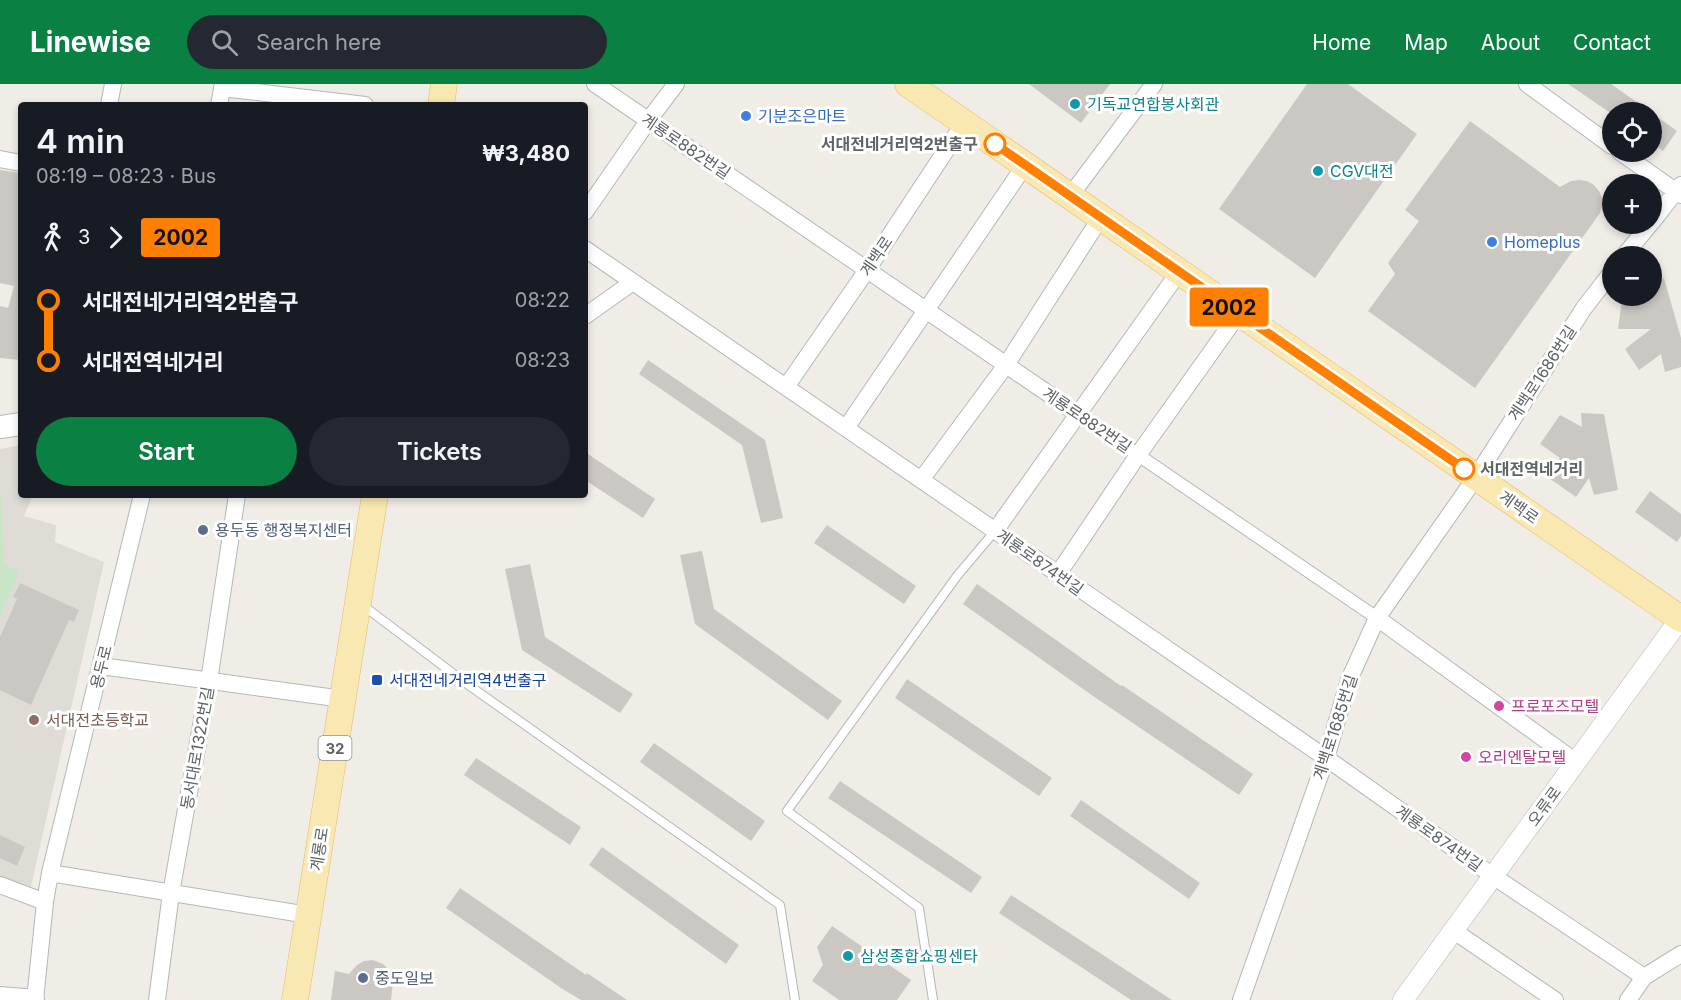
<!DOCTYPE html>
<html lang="en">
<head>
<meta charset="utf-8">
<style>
	body { margin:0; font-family:Inter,"Noto Sans KR",sans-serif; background:#242831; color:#f1f3f6; height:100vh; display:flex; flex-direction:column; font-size:22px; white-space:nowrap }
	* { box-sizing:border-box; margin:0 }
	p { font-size:20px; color:#9ea1a6 }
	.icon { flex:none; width:33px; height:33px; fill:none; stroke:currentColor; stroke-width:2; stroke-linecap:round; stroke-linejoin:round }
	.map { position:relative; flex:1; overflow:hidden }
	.panel { position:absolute; left:18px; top:18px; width:570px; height:396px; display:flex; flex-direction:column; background:#171b24; border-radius:6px; box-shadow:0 3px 9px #0003 }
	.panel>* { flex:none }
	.badge { padding:0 12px; border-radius:4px; font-size:21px; line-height:39px }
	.buttons { position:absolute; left:1602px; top:18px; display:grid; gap:12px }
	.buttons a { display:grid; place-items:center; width:60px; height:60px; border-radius:50%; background:#171b24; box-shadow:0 3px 9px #0003; font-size:30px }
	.map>.badge { position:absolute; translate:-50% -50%; box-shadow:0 0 0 3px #fff }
	.legs { display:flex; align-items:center; gap:9px; height:66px; padding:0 18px; font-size:20px }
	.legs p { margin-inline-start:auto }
	.summary { display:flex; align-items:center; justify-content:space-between; height:102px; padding:0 18px }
	h1 { font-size:33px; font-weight:600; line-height:45px }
	.primary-button { display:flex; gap:12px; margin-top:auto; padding:12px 18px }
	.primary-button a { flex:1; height:69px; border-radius:36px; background:#0b8043; color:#fff; font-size:24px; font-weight:600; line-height:69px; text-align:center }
	.primary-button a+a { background:#242831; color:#f1f3f6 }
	ul { padding:0 18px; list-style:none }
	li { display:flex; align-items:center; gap:21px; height:60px; font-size:22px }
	li i { display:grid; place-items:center; width:9px; height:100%; margin:0 8px; background:currentColor }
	li i::after { content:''; width:15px; height:15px; margin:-8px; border:4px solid; border-radius:50%; background:#171b24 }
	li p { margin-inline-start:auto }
	li:first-child i { background:linear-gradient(#0000 50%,currentColor 0) }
	li:last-child i { background:linear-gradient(currentColor 50%,#0000 0) }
	header { display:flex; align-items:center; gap:36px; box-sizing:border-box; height:84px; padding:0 30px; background:#0b8043; color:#fff }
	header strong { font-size:28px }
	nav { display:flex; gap:33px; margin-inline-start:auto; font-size:21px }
	.search { width:420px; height:54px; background:#242831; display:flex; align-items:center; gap:15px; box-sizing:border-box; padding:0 21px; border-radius:33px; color:#9ea1a6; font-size:22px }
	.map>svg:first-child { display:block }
</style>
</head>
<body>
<header>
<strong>Linewise</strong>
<div class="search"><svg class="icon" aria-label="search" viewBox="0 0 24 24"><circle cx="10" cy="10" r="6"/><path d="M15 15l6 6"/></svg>Search here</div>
<nav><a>Home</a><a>Map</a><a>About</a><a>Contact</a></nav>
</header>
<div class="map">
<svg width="1681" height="916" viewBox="0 0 1681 916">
	<rect width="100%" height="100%" fill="#f0ede7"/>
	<path fill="#dfdcd5" d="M 21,361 L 21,411 L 33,411 L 24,432 L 56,441 L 55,458 L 104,478 L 30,807 L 0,794 L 0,365 Z"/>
	<path fill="#c8e5c6" d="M 0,404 L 5,481 L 19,488 L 0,533 Z"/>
	<path fill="#cbc8c3" d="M 1029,0 L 1110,0 L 1081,39 Z
		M 1307,0 L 1348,0 L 1417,50 L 1315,194 L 1219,125 Z
		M 1568,0 L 1611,0 L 1651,28 L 1609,28 Z
		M 1652,29 L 1677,47 L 1663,67 L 1652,59 Z
		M 1470,37 L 1560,103 L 1571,97 L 1579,96 L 1587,97 L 1594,101 L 1599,107 L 1602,114 L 1602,122 L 1600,129 L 1475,304 L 1368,227 L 1395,190 L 1388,179 L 1419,137 L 1405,126 Z
		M 0,86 L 21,89 L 21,276 L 0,274 L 0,222 L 8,224 L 14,202 L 0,199 Z
		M 1664,194 L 1681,254 L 1681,283 L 1665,288 L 1661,270 L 1639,286 L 1625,265 L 1651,245 L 1618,245 L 1622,216 L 1642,218 L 1641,212 L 1652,212 L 1652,198 Z
		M 648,276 L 765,356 L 783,434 L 761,439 L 742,361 L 639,290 Z
		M 1581,329 L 1604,330 L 1618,406 L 1594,411 L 1589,394 L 1576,413 L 1546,392 L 1560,374 L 1540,360 L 1560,331 L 1582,343 Z
		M 585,368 L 655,415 L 643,434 L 585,396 Z
		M 1650,407 L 1681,430 L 1681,452 L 1677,458 L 1635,428 Z
		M 827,441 L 916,502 L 904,520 L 814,459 Z
		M 702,467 L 714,525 L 842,617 L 828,636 L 695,540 L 680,471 Z
		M 530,480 L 545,553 L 633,610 L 620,629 L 522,566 L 505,485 Z
		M 20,499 L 79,526 L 74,538 L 69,536 L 31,621 L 0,606 L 0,553 L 17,515 L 13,513 Z
		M 977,500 L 1121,602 L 1122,601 L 1253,690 L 1239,711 L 1093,612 L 963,520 Z
		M 907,595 L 1052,694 L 1039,712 L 895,614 Z
		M 654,659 L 765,737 L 751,757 L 640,678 Z
		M 476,674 L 581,743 L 570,761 L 464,691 Z
		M 840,697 L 982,793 L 971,809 L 828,714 Z
		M 1081,716 L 1200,799 L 1189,815 L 1070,732 Z
		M 0,751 L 25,763 L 17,782 L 0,774 Z
		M 602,763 L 739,861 L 726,880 L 589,781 Z
		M 460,804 L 586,891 L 587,889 L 627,916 L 581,916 L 561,904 L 446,824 Z
		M 1011,811 L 1172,916 L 1131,916 L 999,829 Z
		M 832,842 L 911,896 L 897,916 L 839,916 L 812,897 L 823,881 L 817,863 Z
		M 373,876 L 383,880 L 390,887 L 393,899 L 391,916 L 331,916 L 335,887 L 349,890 L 357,881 L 364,877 Z"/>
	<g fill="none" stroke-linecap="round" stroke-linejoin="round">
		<defs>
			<path id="service" d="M 361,520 L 467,600 L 780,821 L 795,916
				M 933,916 L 919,824 L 787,727 L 957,492 L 995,447"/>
			<path id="pedestrian" d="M 1078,330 L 1377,534"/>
			<path id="minor" d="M 595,0 L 1078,330
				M 1527,0 L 1612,62
				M 222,4 L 365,21
				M 109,21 L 113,0
				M 219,21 L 223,0
				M 1620,68 L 1681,111
				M 0,75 L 21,79
				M 1070,112 L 1154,0
				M 585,128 L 648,37 L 676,0
				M 1652,138 L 1681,101
				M 585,165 L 1326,674 L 1493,792 L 1644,893
				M 1624,172 L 1650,140
				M 585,232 L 633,198
				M 786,303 L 867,186 L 964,39
				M 846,344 L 1025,81
				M 921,396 L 1006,281 L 1101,133
				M 995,447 L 1179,188
				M 1058,490 L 1138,371 L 1239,229
				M 1377,534 L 1576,678
				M 101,582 L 343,615
				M 50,789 L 308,831
				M 0,801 L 45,818
				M 1454,847 L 1555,916
				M 0,911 L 36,914
				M 35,916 L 45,818 L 50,789 L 142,411
				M 157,916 L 171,809 L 209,597 L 237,411
				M 1241,916 L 1326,674 L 1349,596 L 1377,534 L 1476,393 L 1584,224 L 1612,188
				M 1628,916 L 1644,893 L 1681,870"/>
			<path id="tertiary" d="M 1403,916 L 1680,535"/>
			<path id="secondary" d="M 0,343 L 21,340"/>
			<path id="primary" d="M 908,0 L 1681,535
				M 441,21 L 444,0
				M 295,916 L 375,411"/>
		</defs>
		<use href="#service" stroke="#b4b7bb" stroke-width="10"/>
		<use href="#pedestrian" stroke="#b4b7bb" stroke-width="14"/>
		<use href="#minor" stroke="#b4b7bb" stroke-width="18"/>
		<use href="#tertiary" stroke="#b4b7bb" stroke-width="21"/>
		<use href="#secondary" stroke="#b3b7ba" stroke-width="24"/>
		<use href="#primary" stroke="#e8b967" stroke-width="27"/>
		<use href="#service" stroke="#fff" stroke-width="8"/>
		<use href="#pedestrian" stroke="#fff" stroke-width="12"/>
		<use href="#minor" stroke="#fff" stroke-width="16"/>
		<use href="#tertiary" stroke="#fff" stroke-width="20"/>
		<use href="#secondary" stroke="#fff" stroke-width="22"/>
		<use href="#primary" stroke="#fae8b2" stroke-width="26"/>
	</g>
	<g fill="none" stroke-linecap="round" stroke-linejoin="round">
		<defs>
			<path id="line-1" d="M 995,60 L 1464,385"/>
		</defs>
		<use href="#line-1" stroke="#fff" stroke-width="14"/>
		<use href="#line-1" stroke="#ff7f00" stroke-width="9"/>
	</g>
	<g fill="#0f9aa8" stroke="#fff" stroke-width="2">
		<circle cx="1075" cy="20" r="6"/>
		<circle cx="1318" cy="87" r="6"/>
		<circle cx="848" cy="872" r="6"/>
	</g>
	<g fill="#3f7fe0" stroke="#fff" stroke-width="2">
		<circle cx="746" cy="32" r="6"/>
		<circle cx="1492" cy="158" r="6"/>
	</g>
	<g fill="#fff" stroke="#ff7f00" stroke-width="3">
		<circle cx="995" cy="60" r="10"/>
		<circle cx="1464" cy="385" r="10"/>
	</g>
	<g fill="#5c6f8a" stroke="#fff" stroke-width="2">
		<circle cx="203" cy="446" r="6"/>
		<circle cx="363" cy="894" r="6"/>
	</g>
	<rect fill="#1a4fb4" stroke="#fff" stroke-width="2" x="371" y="590" width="12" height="12" rx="3"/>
	<g fill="#d1479c" stroke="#fff" stroke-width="2">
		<circle cx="1499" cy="622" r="6"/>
		<circle cx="1466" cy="673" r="6"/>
	</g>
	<circle fill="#8d6e63" stroke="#fff" stroke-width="2" cx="34" cy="636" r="6"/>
	<g text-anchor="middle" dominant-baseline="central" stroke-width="6" stroke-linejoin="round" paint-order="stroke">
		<rect fill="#fff" stroke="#8e9294" stroke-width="1.5" x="318.5" y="652" width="33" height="24" rx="4.5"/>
		<g font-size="15" font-weight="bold" fill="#5e6366">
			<text x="335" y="664">32</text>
		</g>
		<g font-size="16" fill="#0d838f" stroke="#fff" text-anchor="start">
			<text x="1087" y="20">기독교연합봉사회관</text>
			<text x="1330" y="87">CGV대전</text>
			<text x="860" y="872">삼성종합쇼핑센타</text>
		</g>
		<g font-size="16" fill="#366cbe" stroke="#fff" text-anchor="start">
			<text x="758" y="32">기분조은마트</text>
			<text x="1504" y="158">Homeplus</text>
		</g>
		<g font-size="16" font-weight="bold" fill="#5e6366" stroke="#fff" text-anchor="end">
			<text x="978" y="60">서대전네거리역2번출구</text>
			<text x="1480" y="385" text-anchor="start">서대전역네거리</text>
		</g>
		<g font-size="16" fill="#5e6366" stroke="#fff">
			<text transform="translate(686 62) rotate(34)">계룡로882번길</text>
			<text transform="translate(876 172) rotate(-56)">계백로</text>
			<text transform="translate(1542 289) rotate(-57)">계백로1686번길</text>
			<text transform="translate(1087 336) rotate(34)">계룡로882번길</text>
			<text transform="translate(1519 423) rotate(35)">계백로</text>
			<text transform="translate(1040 478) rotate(35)">계룡로874번길</text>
			<text transform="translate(101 583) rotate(-76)">용두로</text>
			<text transform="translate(1335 643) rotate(-72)">계백로1685번길</text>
			<text transform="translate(197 664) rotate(-80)">동서대로1322번길</text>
			<text transform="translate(1544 722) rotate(-54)">오류로</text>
			<text transform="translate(1439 754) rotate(35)">계룡로874번길</text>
			<text transform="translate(319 765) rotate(-81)">계룡로</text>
		</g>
		<g font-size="16" fill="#4e5e75" stroke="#fff" text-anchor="start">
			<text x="215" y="446">용두동 행정복지센터</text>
			<text x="375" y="894">중도일보</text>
		</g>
		<g font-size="16" fill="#164399" stroke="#fff" text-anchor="start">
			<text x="389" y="596">서대전네거리역4번출구</text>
		</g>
		<g font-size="16" fill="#b23c85" stroke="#fff" text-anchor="start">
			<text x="1511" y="622">프로포즈모텔</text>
			<text x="1478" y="673">오리엔탈모텔</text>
		</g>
		<g font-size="16" fill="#785e54" stroke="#fff" text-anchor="start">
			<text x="46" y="636">서대전초등학교</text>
		</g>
	</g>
</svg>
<div class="buttons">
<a><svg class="icon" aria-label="locate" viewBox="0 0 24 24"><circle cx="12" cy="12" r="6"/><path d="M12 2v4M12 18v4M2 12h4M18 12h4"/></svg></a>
<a>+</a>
<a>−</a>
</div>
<b class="badge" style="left:1229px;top:223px;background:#ff7f00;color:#111">2002</b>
<section class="panel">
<div class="summary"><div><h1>4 min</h1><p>08:19 – 08:23 · Bus</p></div><b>₩3,480</b></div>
<div class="legs"><svg class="icon" aria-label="walk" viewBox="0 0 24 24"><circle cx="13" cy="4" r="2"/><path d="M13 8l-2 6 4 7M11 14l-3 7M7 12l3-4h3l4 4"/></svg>3<svg class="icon" aria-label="forward" viewBox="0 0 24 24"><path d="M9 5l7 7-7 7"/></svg><b class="badge" style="background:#ff7f00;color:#111">2002</b></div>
<ul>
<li><i style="color:#ff7f00"></i><b>서대전네거리역2번출구</b><p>08:22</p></li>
<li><i style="color:#ff7f00"></i><b>서대전역네거리</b><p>08:23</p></li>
</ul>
<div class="primary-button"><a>Start</a><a>Tickets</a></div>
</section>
</div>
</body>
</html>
